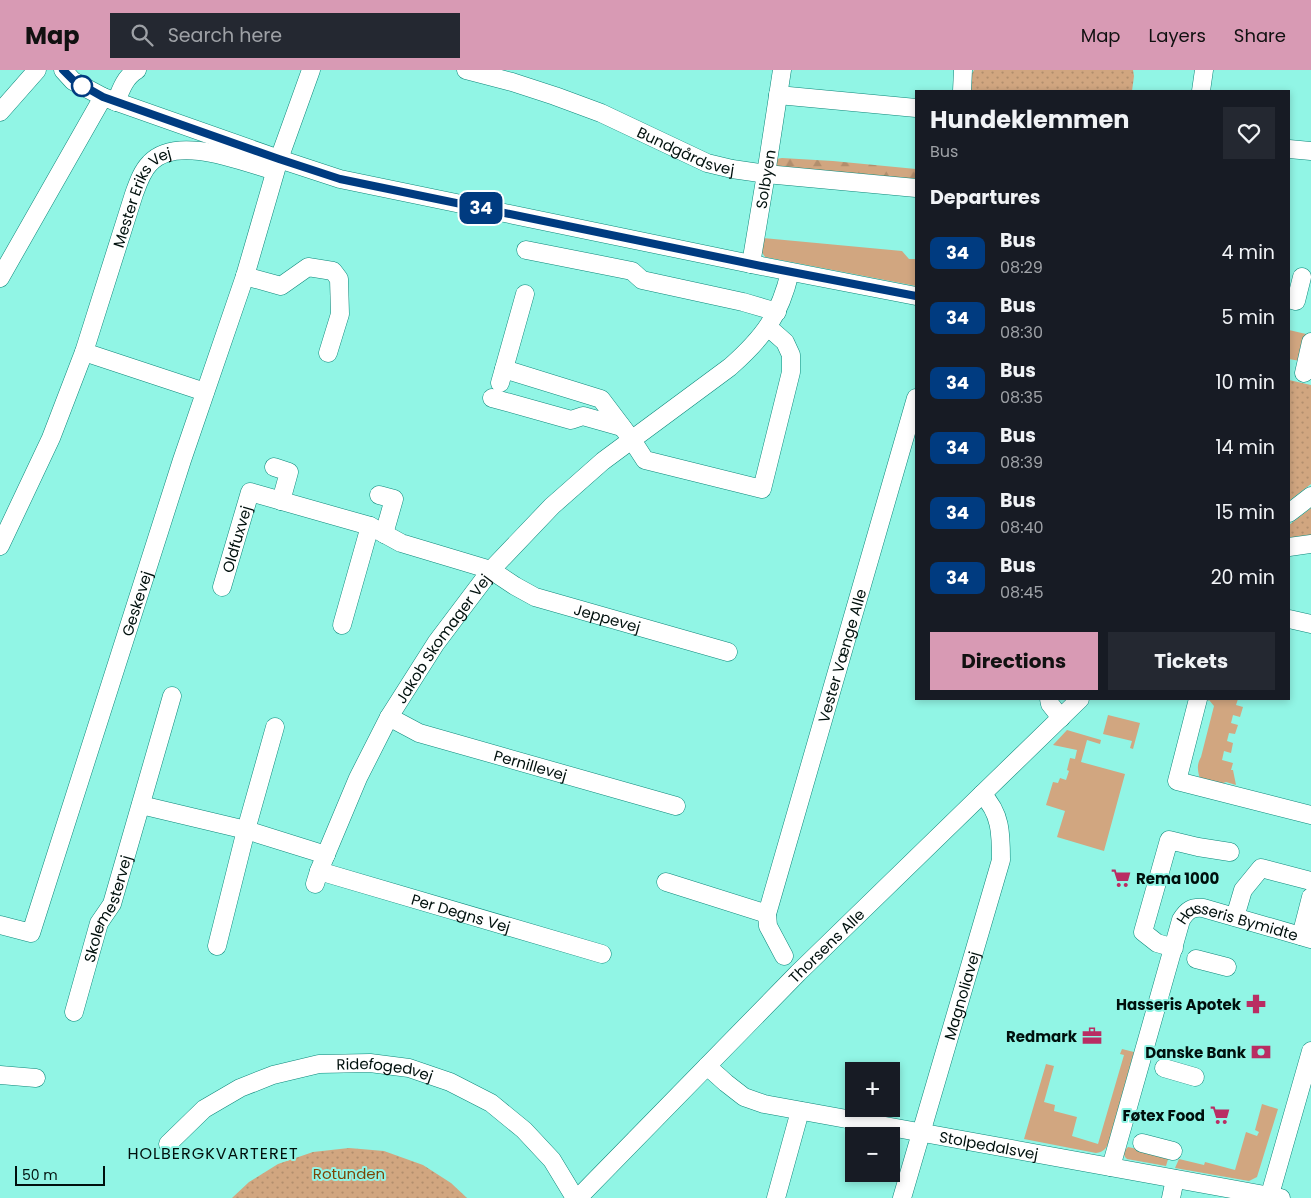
<!DOCTYPE html>
<html lang="en">
<head>
<meta charset="utf-8">
<style>
	body { margin:0; font-family:Poppins,sans-serif; background:#242831; color:#f1f3f6; height:100vh; display:flex; flex-direction:column; font-size:19px; white-space:nowrap }
	* { box-sizing:border-box; margin:0 }
	p { font-size:16px; color:#9ea1a6 }
	.icon { flex:none; width:28px; height:28px; fill:none; stroke:currentColor; stroke-width:2; stroke-linecap:round; stroke-linejoin:round }
	.map { position:relative; flex:1; overflow:hidden }
	.details { position:absolute; left:915px; top:20px; width:375px; height:610px; display:flex; flex-direction:column; background:#171b24; border-radius:0px; box-shadow:0 2px 8px #0003 }
	.details>* { flex:none }
	.badge { padding:0 10px; border-radius:8px; font-size:18px; line-height:32px }
	.fabs { position:absolute; left:845px; top:992px; display:grid; gap:10px }
	.fabs a { display:grid; place-items:center; width:55px; height:55px; border-radius:0px; background:#171b24; box-shadow:0 2px 8px #0003; font-size:25px }
	.scale { position:absolute; left:15px; bottom:12px; width:90px; box-sizing:border-box; padding-left:5px; border:2px solid #00100d; border-top:0; font-size:14px; line-height:18px; white-space:nowrap; color:#00100d; -webkit-text-stroke:4px #91f5e5; paint-order:stroke }
	.map>.badge { position:absolute; translate:-50% -50%; box-shadow:0 0 0 2px #fff }
	h2 { padding:0 15px; font-size:19px; line-height:45px }
	.round { display:grid; place-items:center; flex:none; width:52px; height:52px; border-radius:0px; background:#242831 }
	.overview { display:flex; align-items:center; justify-content:space-between; height:85px; padding:0 15px }
	h1 { font-size:24px; font-weight:700; line-height:38px }
	.button { display:flex; gap:10px; margin-top:auto; padding:10px 15px }
	.button a { flex:1; height:58px; border-radius:0px; background:#d89ab4; color:#111; font-size:20px; font-weight:700; line-height:58px; text-align:center }
	.button a+a { background:#242831; color:#f1f3f6 }
	ul { padding:0; list-style:none }
	li { display:flex; align-items:center; gap:15px; height:65px; padding:0 15px }
	li div { flex:1 }
	li b { display:block; font-size:19px }
	li em { font-style:normal }
	li .badge { min-width:55px; font-weight:700; text-align:center }
	header { display:flex; align-items:center; gap:30px; box-sizing:border-box; height:70px; padding:0 25px; background:#d89ab4; color:#111 }
	header strong { font-size:24px }
	nav { display:flex; gap:28px; margin-inline-start:auto; font-size:18px }
	.search { width:350px; height:45px; background:#242831; display:flex; align-items:center; gap:12px; box-sizing:border-box; padding:0 18px; border-radius:0px; color:#9ea1a6; font-size:19px }
	.map>svg:first-child { display:block }
</style>
</head>
<body>
<header>
<strong>Map</strong>
<div class="search"><svg class="icon" aria-label="search" viewBox="0 0 24 24"><circle cx="10" cy="10" r="6"/><path d="M15 15l6 6"/></svg>Search here</div>
<nav><a>Map</a><a>Layers</a><a>Share</a></nav>
</header>
<div class="map">
<svg width="1311" height="1128" viewBox="0 0 1311 1128">
	<defs>
		<pattern id="forest-firs" width="22" height="20" patternUnits="userSpaceOnUse" patternTransform="scale(1.25)"><rect width="22" height="20" fill="#d1a680"/><path d="M5 1l3.5 6h-7zM16 11l3.5 6h-7z" fill="#b28e6d"/></pattern>
		<pattern id="park-dots" width="8" height="8" patternUnits="userSpaceOnUse" patternTransform="scale(1.25)"><rect width="8" height="8" fill="#d1a680"/><path d="M2 2h.1M6 6h.1" fill="none" stroke="#b28e6d" stroke-width="1.8" stroke-linecap="round"/></pattern>
	</defs>
	<rect width="100%" height="100%" fill="#91f5e5"/>
	<path fill="#d1a680" d="M 763,168 L 902,181 L 909,189 L 916,189 L 916,216 L 765,187 L 761,181 Z
		M 1289,260 L 1306,264 L 1300,291 L 1289,289 Z
		M 1207,629 L 1238,629 L 1236,635 L 1243,637 L 1240,647 L 1233,645 L 1231,653 L 1238,655 L 1235,664 L 1229,663 L 1227,671 L 1233,673 L 1231,683 L 1224,681 L 1222,690 L 1233,693 L 1231,700 L 1233,700 L 1236,715 L 1226,712 L 1218,715 L 1200,710 C 1198,700 1196,696 1201,687 L 1214,636 L 1209,630 L 1208,631 Z
		M 1108,645 L 1140,653 L 1133,679 L 1130,678 L 1132,671 L 1103,664 Z
		M 1067,660 L 1101,670 L 1100,674 L 1087,670 L 1081,692 L 1125,704 L 1104,781 L 1057,767 L 1065,741 L 1046,735 L 1053,712 L 1058,713 L 1060,708 L 1066,710 L 1069,701 L 1067,700 L 1070,688 L 1075,689 L 1077,680 L 1053,675 Z
		M 1122,979 L 1134,982 L 1109,1071 C 1107,1078 1104,1082 1096,1083 L 1024,1069 L 1046,994 L 1054,996 L 1044,1032 L 1055,1035 L 1054,1041 L 1077,1047 L 1072,1066 L 1098,1074 L 1124,985 L 1120,984 Z
		M 1262,1034 L 1278,1039 L 1257,1107 L 1249,1111 L 1175,1098 L 1179,1089 L 1204,1095 L 1205,1092 L 1235,1100 L 1246,1062 L 1257,1066 L 1259,1062 L 1255,1060 Z
		M 1128,1077 L 1169,1086 L 1166,1096 L 1127,1089 L 1125,1087 L 1123,1082 Z"/>
	<path fill="url(#forest-firs)" d="M 782,88 L 833,91 L 916,99 L 916,112 L 774,99 L 776,89 Z"/>
	<path fill="url(#park-dots)" d="M 974,0 L 1133,0 L 1134,6 L 1132,21 L 971,21 L 969,9 Z
		M 1289,310 L 1311,315 L 1311,414 L 1289,431 Z
		M 1311,438 L 1311,466 L 1289,473 L 1289,455 Z
		M 349,1078 L 384,1081 L 423,1095 L 451,1113 L 467,1128 L 232,1128 L 249,1112 L 278,1094 L 313,1082 Z"/>
	<g fill="none" stroke-linecap="round" stroke-linejoin="round">
		<defs>
			<g id="minor">
				<path d="M 63,0 L 73,11 L 103,27 L 279,89 L 340,109 L 751,194 L 916,226"/>
				<path id="s1" d="M 466,0 L 512,12 L 555,26 L 601,43 L 707,93 L 732,99 L 766,104 L 916,118"/>
				<path d="M 962,21 L 963,0"/>
				<path d="M 1201,21 L 1204,0"/>
				<path d="M 778,25 L 916,38"/>
				<path d="M 116,32 C 121,19 125,7 137,0"/>
				<path d="M 0,42 L 37,0"/>
				<path d="M 1289,79 L 1311,81"/>
				<path d="M 526,180 L 632,201 L 642,210 L 743,232 L 777,242"/>
				<path id="s2" d="M 751,194 L 766,104 L 782,0"/>
				<path d="M 245,206 L 281,216 L 308,197 L 333,201 L 339,209 L 340,244 L 328,283"/>
				<path d="M 0,208 L 103,27"/>
				<path d="M 1289,229 L 1296,231 L 1302,207"/>
				<path d="M 84,282 L 205,322"/>
				<path d="M 504,299 L 601,329 L 632,370 L 645,390 L 762,419 L 791,302 L 791,285 L 785,272 L 768,257"/>
				<path d="M 1304,303 L 1311,272"/>
				<path d="M 500,313 L 525,224"/>
				<path d="M 492,328 L 571,350 L 583,346 L 622,357"/>
				<path d="M 274,397 L 289,402 L 281,431"/>
				<path d="M 379,425 L 394,429 L 384,464"/>
				<path d="M 1289,443 L 1311,426"/>
				<path id="s3" d="M 0,476 L 51,368 L 84,282 L 134,124 C 138,113 142,101 150,93 C 177,64 243,92 275,101"/>
				<path d="M 1289,477 L 1311,474"/>
				<path id="s4" d="M 222,517 L 250,422 L 370,456 L 401,473 L 491,500 L 515,516 L 535,527 L 728,582"/>
				<path d="M 1289,549 L 1311,554"/>
				<path d="M 342,555 L 370,456"/>
				<path d="M 1049,629 L 1050,634 L 1061,648"/>
				<path d="M 1198,629 L 1177,711 L 1311,745"/>
				<path id="s5" d="M 389,647 L 419,663 L 676,736"/>
				<path d="M 141,735 L 246,760 L 326,785"/>
				<path id="s6" d="M 319,801 L 602,884"/>
				<path d="M 666,812 L 767,844"/>
				<path id="s7" d="M 315,814 L 319,801 L 358,708 L 389,647 L 436,573 L 491,500 L 552,436 L 603,391 L 730,297 C 764,267 780,245 790,202"/>
				<path d="M 1235,847 L 1243,820 L 1261,798 L 1311,811"/>
				<path id="s8" d="M 0,855 L 31,863 L 182,390 L 245,206 L 279,89 L 311,0"/>
				<path d="M 1301,866 L 1311,827"/>
				<path d="M 217,876 L 246,760 L 275,657"/>
				<path d="M 1174,878 L 1157,873 L 1143,862 L 1169,770 L 1198,777 L 1230,782"/>
				<path id="s9" d="M 784,886 L 768,856 L 767,844 L 916,328"/>
				<path d="M 1196,889 L 1227,897"/>
				<path id="s10" d="M 74,942 L 99,853 L 112,834 L 172,626"/>
				<path id="s11" d="M 707,996 L 726,1013 L 744,1027 L 764,1034 L 1281,1128"/>
				<path d="M 1164,998 L 1195,1007"/>
				<path d="M 0,1005 L 36,1008"/>
				<path d="M 1142,1073 L 1173,1081"/>
				<path id="s12" d="M 168,1074 L 204,1039 L 240,1018 L 273,1005 L 319,994 L 370,993 L 409,998 L 450,1012 L 491,1033 L 524,1060 L 552,1090 L 575,1128"/>
				<path id="s13" d="M 1111,1097 L 1181,850 C 1187,840 1192,837 1203,838 L 1311,869"/>
				<path id="s14" d="M 578,1128 L 798,903 L 1080,629"/>
				<path d="M 776,1128 L 800,1041"/>
				<path id="s15" d="M 902,1128 L 1001,790 C 1001,764 1001,743 982,724"/>
				<path d="M 1171,1128 L 1175,1109"/>
				<path d="M 1269,1128 L 1311,981"/>
			</g>
		</defs>
		<use href="#minor" stroke="#0c877a" stroke-width="19"/>
		<use href="#minor" stroke="#fff" stroke-width="18"/>
	</g>
	<g fill="none" stroke-linecap="round" stroke-linejoin="round">
		<defs>
			<path id="line" d="M 63,0 L 73,10 L 103,27 L 279,89 L 340,109 L 771,198 L 916,226"/>
		</defs>
		<use href="#line" stroke="#fff" stroke-width="11"/>
		<use href="#line" stroke="#003b80" stroke-width="8"/>
	</g>
	<defs>
		<symbol id="supermarket-bare" viewBox="-9 -9 18 18"><path d="M-6-5.5h2.5l.6 2H6L4.5 2H-2.5L-4.4-4H-6ZM-1.5 3.2a1.3 1.3 0 1 0 .1 0ZM3 3.2a1.3 1.3 0 1 0 .1 0Z" fill="#b92d63" stroke="#91f5e5" stroke-width="2.5" paint-order="stroke"/></symbol>
		<symbol id="pharmacy-bare" viewBox="-9 -9 18 18"><path d="M-2-6h4v4h4v4h-4v4h-4v-4h-4v-4h4Z" fill="#b92d63" stroke="#91f5e5" stroke-width="2.5" paint-order="stroke"/></symbol>
		<symbol id="office-bare" viewBox="-9 -9 18 18"><path d="M-6-3h4V-5.5h4V-3h4V5H-6ZM-1-4.5V-3h2v-1.5ZM-6 0V1H6V0Z" fill="#b92d63" stroke="#91f5e5" stroke-width="2.5" paint-order="stroke"/></symbol>
		<symbol id="bank-bare" viewBox="-9 -9 18 18"><path d="M-6-4H6V4H-6ZM0-2.3a2.3 2.3 0 1 0 0 4.6a2.3 2.3 0 1 0 0-4.6Z" fill="#b92d63" stroke="#91f5e5" stroke-width="2.5" paint-order="stroke"/></symbol>
	</defs>
	<g fill-rule="evenodd">
		<use href="#supermarket-bare" x="1107" y="794" width="28" height="28"/>
		<use href="#pharmacy-bare" x="1242" y="920" width="28" height="28"/>
		<use href="#office-bare" x="1078" y="952" width="28" height="28"/>
		<use href="#bank-bare" x="1247" y="968" width="28" height="28"/>
		<use href="#supermarket-bare" x="1206" y="1031" width="28" height="28"/>
	</g>
	<circle fill="#fff" stroke="#003b80" stroke-width="2.5" cx="82" cy="16" r="10"/>
	<g text-anchor="middle" dominant-baseline="central" stroke-width="4" stroke-linejoin="round" paint-order="stroke">
		<g font-size="15" fill="#00100d" stroke="#91f5e5">
			<text stroke="none"><textPath href="#s1" startOffset="235">Bundgårdsvej</textPath></text>
			<text stroke="none"><textPath href="#s2" startOffset="86">Solbyen</textPath></text>
			<text stroke="none"><textPath href="#s3" startOffset="379">Mester Eriks Vej</textPath></text>
			<text stroke="none"><textPath href="#s4" startOffset="50">Oldfuxvej</textPath></text>
			<text stroke="none"><textPath href="#s8" startOffset="378">Geskevej</textPath></text>
			<text stroke="none"><textPath href="#s4" startOffset="480">Jeppevej</textPath></text>
			<text stroke="none"><textPath href="#s7" startOffset="278">Jakob Skomager Vej</textPath></text>
			<text stroke="none"><textPath href="#s9" startOffset="315">Vester Vænge Alle</textPath></text>
			<text stroke="none"><textPath href="#s5" startOffset="150">Pernillevej</textPath></text>
			<text stroke="none"><textPath href="#s10" startOffset="109">Skolemestervej</textPath></text>
			<text stroke="none"><textPath href="#s6" startOffset="148">Per Degns Vej</textPath></text>
			<text stroke="none"><textPath href="#s13" startOffset="318">Hasseris Bymidte</textPath></text>
			<text stroke="none"><textPath href="#s14" startOffset="354">Thorsens Alle</textPath></text>
			<text stroke="none"><textPath href="#s15" startOffset="211">Magnoliavej</textPath></text>
			<text stroke="none"><textPath href="#s12" startOffset="241">Ridefogedvej</textPath></text>
			<text stroke="none"><textPath href="#s11" startOffset="298">Stolpedalsvej</textPath></text>
		</g>
		<g font-size="15" font-weight="bold" fill="#00100d" stroke="#91f5e5" text-anchor="end">
			<text x="1136" y="808" text-anchor="start">Rema 1000</text>
			<text x="1241" y="934">Hasseris Apotek</text>
			<text x="1077" y="966">Redmark</text>
			<text x="1246" y="982">Danske Bank</text>
			<text x="1205" y="1045">Føtex Food</text>
		</g>
		<g font-size="15" fill="#7b4607" stroke="#91f5e5">
			<text x="349" y="1103">Rotunden</text>
		</g>
		<g font-size="16" letter-spacing="1" fill="#00100d" stroke="#91f5e5">
			<text x="213" y="1083">HOLBERGKVARTERET</text>
		</g>
	</g>
</svg>
<div class="fabs">
<a>+</a>
<a>−</a>
</div>
<div class="scale">50 m</div>
<b class="badge" style="left:481px;top:138px;background:#003b80;color:#fff">34</b>
<section class="details">
<div class="overview"><div><h1>Hundeklemmen</h1><p>Bus</p></div><a class="round"><svg class="icon" aria-label="heart" viewBox="0 0 24 24"><path d="M12 20l-8-8c-3-5 5-10 8-4 3-6 11-1 8 4z"/></svg></a></div>
<h2>Departures</h2>
<ul>
<li><span class="badge" style="background:#003b80;color:#fff">34</span><div><b>Bus</b><p>08:29</p></div><em>4 min</em></li>
<li><span class="badge" style="background:#003b80;color:#fff">34</span><div><b>Bus</b><p>08:30</p></div><em>5 min</em></li>
<li><span class="badge" style="background:#003b80;color:#fff">34</span><div><b>Bus</b><p>08:35</p></div><em>10 min</em></li>
<li><span class="badge" style="background:#003b80;color:#fff">34</span><div><b>Bus</b><p>08:39</p></div><em>14 min</em></li>
<li><span class="badge" style="background:#003b80;color:#fff">34</span><div><b>Bus</b><p>08:40</p></div><em>15 min</em></li>
<li><span class="badge" style="background:#003b80;color:#fff">34</span><div><b>Bus</b><p>08:45</p></div><em>20 min</em></li>
</ul>
<div class="button"><a>Directions</a><a>Tickets</a></div>
</section>
</div>
</body>
</html>
